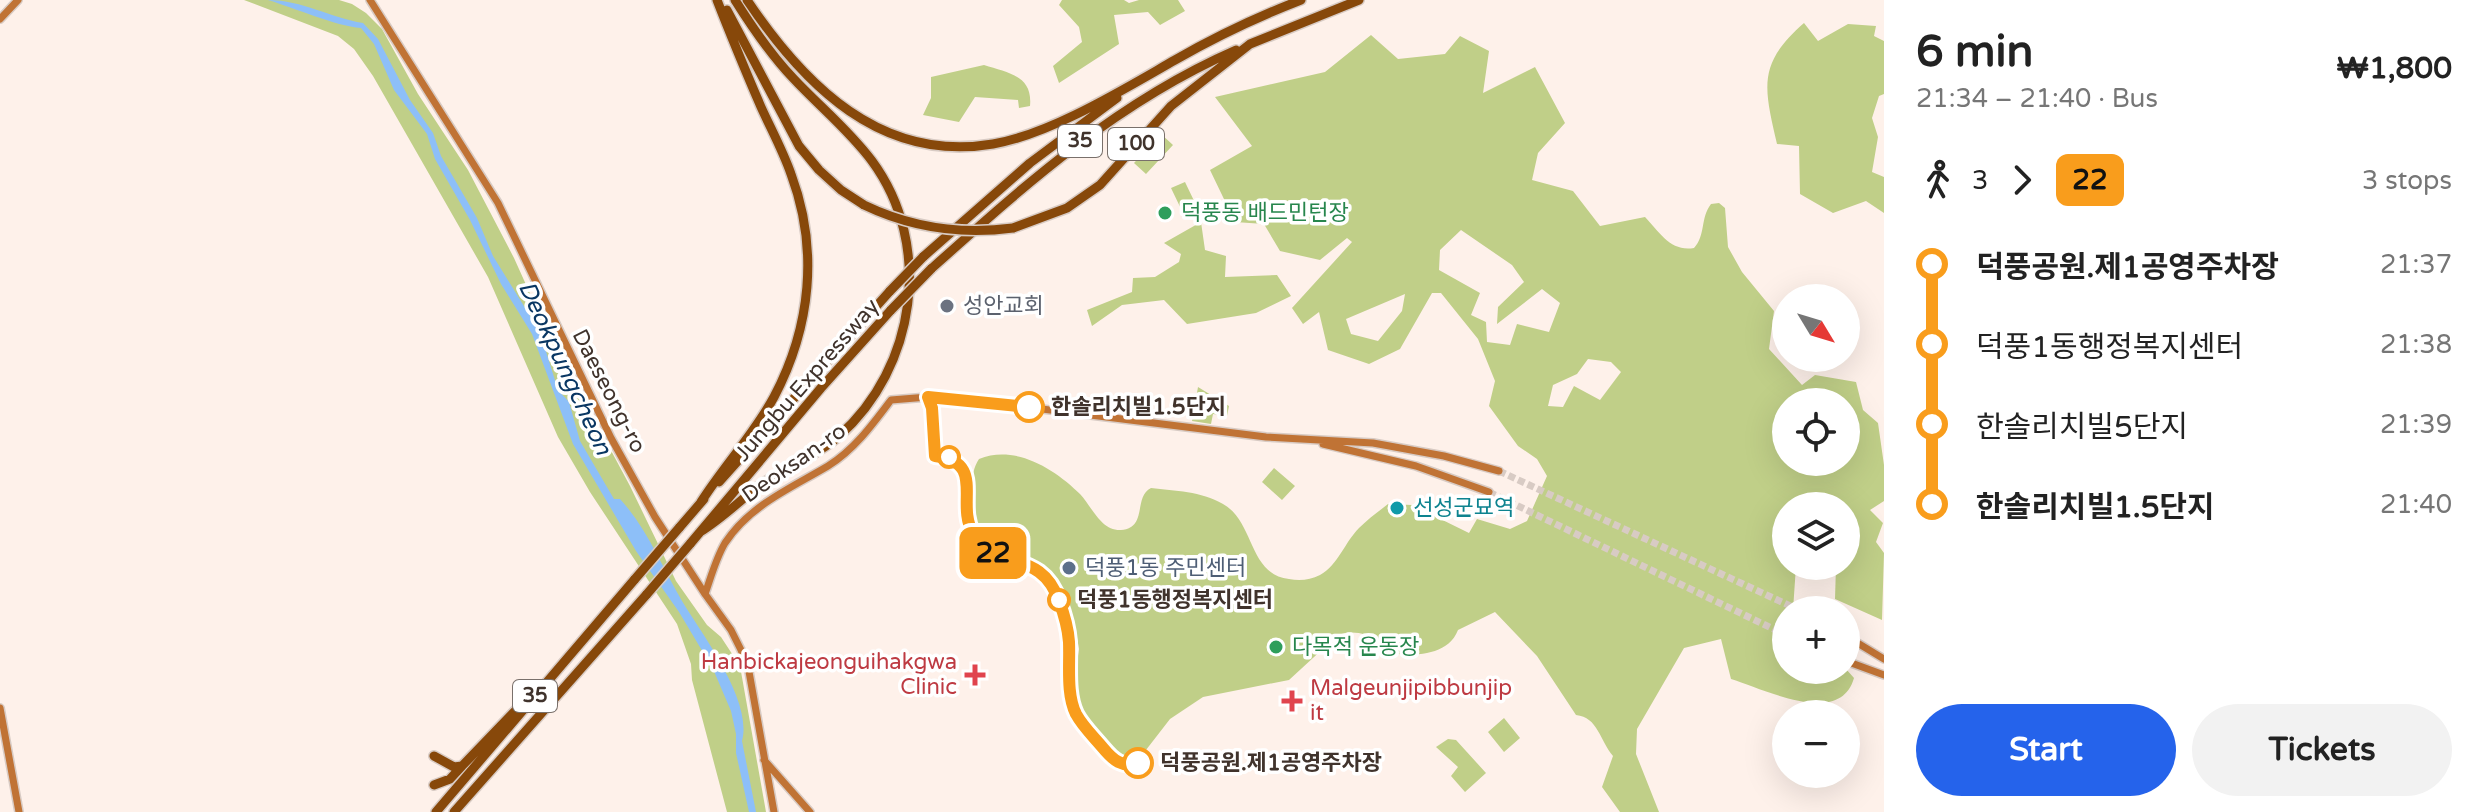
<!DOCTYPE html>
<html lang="en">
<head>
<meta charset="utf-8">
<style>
	body { margin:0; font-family:"Varela Round","Noto Sans KR",sans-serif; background:#f2f2f2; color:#222; height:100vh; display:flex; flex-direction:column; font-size:30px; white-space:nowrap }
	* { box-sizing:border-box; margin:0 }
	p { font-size:26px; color:#767676 }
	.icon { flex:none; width:44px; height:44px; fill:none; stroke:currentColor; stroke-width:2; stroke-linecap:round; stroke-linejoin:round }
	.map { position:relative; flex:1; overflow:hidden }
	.side { display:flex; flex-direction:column; background:#fff; width:600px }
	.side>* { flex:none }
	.badge { padding:0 16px; border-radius:12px; font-size:28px; line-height:52px }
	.needle { width:52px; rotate:128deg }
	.tools { position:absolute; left:1772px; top:284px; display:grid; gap:16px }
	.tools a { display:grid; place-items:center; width:88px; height:88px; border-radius:50%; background:#fff; box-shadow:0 8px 32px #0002; font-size:40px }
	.map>.badge { position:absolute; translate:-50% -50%; box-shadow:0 0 0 4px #fff }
	.legs { display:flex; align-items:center; gap:12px; height:88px; padding:0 32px; font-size:26px }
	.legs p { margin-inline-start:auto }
	.summary { display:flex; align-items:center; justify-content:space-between; height:136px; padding:0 32px }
	h1 { font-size:44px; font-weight:700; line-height:60px }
	.button { display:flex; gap:16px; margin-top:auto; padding:16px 32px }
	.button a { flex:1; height:92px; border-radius:48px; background:#2563eb; color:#fff; font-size:32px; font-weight:700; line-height:92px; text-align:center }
	.button a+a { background:#f2f2f2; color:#222 }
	ul { padding:0 32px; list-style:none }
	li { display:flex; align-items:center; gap:28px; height:80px; font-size:30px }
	li i { display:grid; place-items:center; width:12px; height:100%; margin:0 10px; background:currentColor }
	li i::after { content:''; width:20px; height:20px; margin:-10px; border:6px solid; border-radius:50%; background:#fff }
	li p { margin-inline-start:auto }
	li:first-child i { background:linear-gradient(#0000 50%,currentColor 0) }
	li:last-child i { background:linear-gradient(currentColor 50%,#0000 0) }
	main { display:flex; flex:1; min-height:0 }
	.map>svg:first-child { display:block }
</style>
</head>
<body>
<main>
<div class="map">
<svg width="1884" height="812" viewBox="0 0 1884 812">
	<rect width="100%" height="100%" fill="#fef1ea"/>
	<path fill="#c0cf88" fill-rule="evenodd" d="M 244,0 L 339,0 L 352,4 L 366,13 L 382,29 L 418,94 L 468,170 L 514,258 L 546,329 L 630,486 L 676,581 L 707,625 L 721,637 L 740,666 L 766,812 L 727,812 L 692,680 L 691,664 L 677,624 L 590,492 L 558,437 L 488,277 L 373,76 L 354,49 L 338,36 Z
		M 1062,0 L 1124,0 L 1129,3 L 1139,0 L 1178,0 L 1185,11 L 1160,25 L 1148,12 L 1114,15 L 1119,44 L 1059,83 L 1053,66 L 1082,42 L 1079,27 L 1059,5 Z
		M 1804,23 L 1818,41 L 1848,24 L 1876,26 L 1874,36 L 1884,41 L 1884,94 L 1879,96 L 1872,118 L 1878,137 L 1872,172 L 1884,177 L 1884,213 L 1866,201 L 1833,213 L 1800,194 L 1799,146 L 1777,144 C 1764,87 1757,64 1804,23 Z
		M 1371,35 L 1398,59 L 1445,54 L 1460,36 L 1489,51 L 1483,93 L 1535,67 L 1565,123 L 1538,153 L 1532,180 L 1573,191 L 1600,226 L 1645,217 C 1660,233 1671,252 1694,248 C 1706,235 1700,218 1711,204 L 1719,203 L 1725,208 L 1728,247 L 1742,272 L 1774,311 L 1769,349 L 1802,385 L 1815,375 L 1856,382 L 1863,410 L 1878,423 L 1884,465 L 1884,501 L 1870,510 L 1883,523 L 1876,542 L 1884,553 L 1882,620 L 1835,599 L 1836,566 L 1846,566 L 1846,506 L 1786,506 L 1786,566 L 1796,566 L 1793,610 L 1786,610 L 1786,670 L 1846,669 L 1854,678 C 1840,728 1764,689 1731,679 L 1721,639 L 1684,648 L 1637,729 L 1636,754 L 1659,812 L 1620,812 L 1602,787 L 1613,756 C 1600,741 1598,717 1576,715 L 1537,656 L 1495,612 L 1458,630 C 1449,653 1424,654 1402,656 C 1384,643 1362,626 1338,635 L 1289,680 L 1203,697 L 1170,719 L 1139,759 L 1127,762 L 1118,759 L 1110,751 L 1086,720 L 1078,705 L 1076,670 L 1079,649 L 1074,621 L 1055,577 L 1047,569 L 986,542 C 971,526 966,477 979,459 C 1015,444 1055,469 1080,494 C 1092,507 1101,531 1121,530 C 1148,528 1133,497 1151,488 C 1175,491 1201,491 1223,504 C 1255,522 1248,574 1289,579 C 1300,581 1310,580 1320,575 C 1338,565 1345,542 1359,528 C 1368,519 1378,512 1388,504 L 1412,505 L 1469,533 L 1477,519 L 1510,529 L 1527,521 L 1547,476 L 1537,459 L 1518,446 L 1489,406 L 1495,381 L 1478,339 L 1441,293 L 1432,293 L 1400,349 L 1369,364 L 1328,350 L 1319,312 L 1303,324 L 1292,308 L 1352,242 L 1347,238 L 1320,260 L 1280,251 L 1264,224 L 1235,222 L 1210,170 L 1252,146 L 1215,97 L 1325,72 ZM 1461,230 L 1512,265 L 1524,282 L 1498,307 L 1497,324 L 1542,289 L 1560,303 L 1549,332 L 1517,324 L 1510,345 L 1487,342 L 1486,322 L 1471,315 L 1480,293 L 1439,270 L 1440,250 ZM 1405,294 L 1402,311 L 1378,341 L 1351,334 L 1346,319 ZM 1588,359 L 1611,362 L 1621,372 L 1600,400 L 1574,386 L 1563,407 L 1548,406 L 1553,385 L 1577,374 ZM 1786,402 L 1846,402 L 1846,462 L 1786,462 Z
		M 984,65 C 1008,73 1033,75 1030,106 L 1019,108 L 1018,100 L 975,97 L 959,122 L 923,115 L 931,98 L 931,77 Z
		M 1161,134 L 1173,145 L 1146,174 L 1134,163 Z
		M 1185,182 L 1197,207 L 1183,213 L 1171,188 Z
		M 1201,222 L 1205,250 L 1226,256 L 1225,277 L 1277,275 L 1291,296 L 1256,313 L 1187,324 L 1164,300 L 1122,305 L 1092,326 L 1087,310 L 1132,292 L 1133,278 L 1155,277 L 1179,262 L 1181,254 L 1164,243 Z
		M 1198,387 L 1229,406 L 1227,416 L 1213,414 L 1211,424 L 1192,421 Z
		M 1274,468 L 1295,486 L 1282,500 L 1262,482 Z
		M 1504,718 L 1520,738 L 1504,752 L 1488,732 Z
		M 1448,739 L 1456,740 L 1486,773 L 1465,792 L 1451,776 L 1458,767 L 1436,747 Z"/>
	<path fill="#8dbff8" d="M 268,0 C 302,0 331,18 363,23 L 378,39 L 410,100 L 433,133 L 441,156 L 477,218 L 493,256 L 540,332 L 558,390 L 569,402 L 580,441 L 614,499 L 620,499 C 647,528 662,567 682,601 C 702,634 753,701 742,741 L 756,812 L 749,812 L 736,753 L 736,734 L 731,711 L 713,669 L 679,612 L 636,551 L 573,444 L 532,334 L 501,284 L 470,220 L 435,159 L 427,134 L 394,90 L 374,44 L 361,28 C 335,26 295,8 268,0 Z"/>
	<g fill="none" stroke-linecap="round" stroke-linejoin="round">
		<path stroke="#d8cbc4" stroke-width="7" stroke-dasharray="7 3.5" stroke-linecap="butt" d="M 1499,471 L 1799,610
			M 1489,492 L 1786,635"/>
		<defs>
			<path id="secondary" d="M 370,0 L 498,203 L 611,438 L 655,517 L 705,594 L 731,630 L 741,650 L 748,666 L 774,812
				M 0,19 L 18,0
				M 1323,444 L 1416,466 L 1489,492
				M 705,594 C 711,577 716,558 725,543 C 750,505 791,488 828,466 C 854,450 873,424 891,400 L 928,397 L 970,400 L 1266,437 L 1373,443 L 1444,456 L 1499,471
				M 1846,636 L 1884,659
				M 1846,661 L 1884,675
				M 0,708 L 19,812
				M 764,760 L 810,812"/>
			<path id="highway" d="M 747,0 C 804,85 881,163 993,144 C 1051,134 1124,89 1175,60 C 1215,37 1257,17 1301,0
				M 727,10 L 799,146 L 819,170 L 841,190 L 864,205
				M 1013,228 L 1067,208 L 1100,185 L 1171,106 L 1250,44 L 1359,0
				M 923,257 L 1030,163 L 1117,98
				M 931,269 C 1027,183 1117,102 1236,50
				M 719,482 L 890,291
				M 701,502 C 724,466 754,434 774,397 C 811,327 819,249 791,174 C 783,151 771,129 761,107 C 746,72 731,36 717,0
				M 679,528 L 704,499
				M 700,532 C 723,518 741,499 762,484 C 787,467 816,456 839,436 C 916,368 934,245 872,161 C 849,130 819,106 793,78 C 770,54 752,27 735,0
				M 690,544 L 821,388 L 891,310
				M 434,756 L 454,767 L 462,766 L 516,710
				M 434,785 L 450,779 L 462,766
				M 436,812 L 635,579
				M 454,812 L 647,594"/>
		</defs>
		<use href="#secondary" stroke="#d8cbc4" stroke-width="10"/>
		<use href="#highway" stroke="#d8cbc4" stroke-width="12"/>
		<use href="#secondary" stroke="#c07335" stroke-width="7"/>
		<use href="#highway" stroke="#87480a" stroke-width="9"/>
		<defs>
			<path id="highway-bridge" d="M 864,205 C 912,228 960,235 1013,228
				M 890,291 L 923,257
				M 891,310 L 931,269
				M 635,579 L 679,528
				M 647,594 L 690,544"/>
		</defs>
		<use href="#highway-bridge" stroke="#d8cbc4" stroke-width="12" stroke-linecap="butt"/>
		<use href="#highway-bridge" stroke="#87480a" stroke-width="9"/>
	</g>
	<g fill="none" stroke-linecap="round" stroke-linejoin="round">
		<defs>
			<path id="line-1" d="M 1029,407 L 928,397 L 932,408 L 935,456 C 987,462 955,503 973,533 C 996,572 1041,548 1059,601 C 1064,614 1068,628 1069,642 C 1070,665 1066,694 1076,714 C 1083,727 1094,737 1103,748 C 1113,760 1122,768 1138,763"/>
		</defs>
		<use href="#line-1" stroke="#fff" stroke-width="18"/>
		<use href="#line-1" stroke="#f99d1c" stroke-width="12"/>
	</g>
	<g fill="#2e9e5b" stroke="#fff" stroke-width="3">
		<circle cx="1165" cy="213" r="8"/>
		<circle cx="1276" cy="647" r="8"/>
	</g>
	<circle fill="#6b7280" stroke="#fff" stroke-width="3" cx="947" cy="306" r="8"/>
	<g fill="#fff" stroke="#f99d1c" stroke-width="4">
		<circle cx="1029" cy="407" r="14"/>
		<circle cx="949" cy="457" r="10"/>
		<circle cx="1059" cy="600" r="10"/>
		<circle cx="1138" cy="763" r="14"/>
	</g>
	<circle fill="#0f9aa8" stroke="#fff" stroke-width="3" cx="1397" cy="508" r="8"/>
	<circle fill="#5c6f8a" stroke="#fff" stroke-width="3" cx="1069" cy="568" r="8"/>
	<g fill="#e0444e" stroke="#fff" stroke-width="3">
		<path d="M971 663h8v8h8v8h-8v8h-8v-8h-8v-8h8z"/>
		<path d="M1288 689h8v8h8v8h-8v8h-8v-8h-8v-8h8z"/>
	</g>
	<g text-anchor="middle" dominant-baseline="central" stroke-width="7" stroke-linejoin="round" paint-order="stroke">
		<g fill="#fff" stroke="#79706b" stroke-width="2">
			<rect x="1058" y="125" width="44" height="32" rx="6"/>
			<rect x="1108" y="128" width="56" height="32" rx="6"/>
			<rect x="513" y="680" width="44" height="32" rx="6"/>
		</g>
		<g font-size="20" font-weight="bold" fill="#40332c">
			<text x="1080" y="141">35</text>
			<text x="1136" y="144">100</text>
			<text x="535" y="696">35</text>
		</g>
		<g font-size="22" fill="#27864d" stroke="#fff" text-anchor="start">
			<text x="1181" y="213">덕풍동 배드민턴장</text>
			<text x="1292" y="647">다목적 운동장</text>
		</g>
		<g font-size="22" fill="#5b616d" stroke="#fff" text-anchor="start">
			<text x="963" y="306">성안교회</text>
		</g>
		<g font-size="22" fill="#40332c" stroke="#fff">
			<text transform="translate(807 380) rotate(-49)">Jungbu Expressway</text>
			<text transform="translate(609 391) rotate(63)">Daeseong-ro</text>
			<text transform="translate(794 463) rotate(-35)">Deoksan-ro</text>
		</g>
		<g font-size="22" font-weight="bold" fill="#40332c" stroke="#fff" text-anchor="start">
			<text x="1051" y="407">한솔리치빌1.5단지</text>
			<text x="1077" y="600">덕풍1동행정복지센터</text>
			<text x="1160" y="763">덕풍공원.제1공영주차장</text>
		</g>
		<g font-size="22" fill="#0d838f" stroke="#fff" text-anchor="start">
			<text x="1413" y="508">선성군묘역</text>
		</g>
		<g font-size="22" fill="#4e5e75" stroke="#fff" text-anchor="start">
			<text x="1085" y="568">덕풍1동 주민센터</text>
		</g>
		<g font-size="22" fill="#be3a42" stroke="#fff" text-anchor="end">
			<text x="957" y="662">Hanbickajeonguihakgwa<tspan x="957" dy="25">Clinic</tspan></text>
			<text x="1310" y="688" text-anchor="start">Malgeunjipibbunjip<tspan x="1310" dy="25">it</tspan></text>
		</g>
		<g font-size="24" font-style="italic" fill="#0a3763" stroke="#fff">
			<text transform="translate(565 368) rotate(65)">Deokpungcheon</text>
		</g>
	</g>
</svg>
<div class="tools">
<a><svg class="needle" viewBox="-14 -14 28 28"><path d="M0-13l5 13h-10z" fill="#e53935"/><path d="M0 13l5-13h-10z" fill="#767676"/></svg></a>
<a><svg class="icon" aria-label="locate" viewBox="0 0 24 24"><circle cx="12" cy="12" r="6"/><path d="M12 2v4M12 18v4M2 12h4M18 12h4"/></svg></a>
<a><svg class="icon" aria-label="layers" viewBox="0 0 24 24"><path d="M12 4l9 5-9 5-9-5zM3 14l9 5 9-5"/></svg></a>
<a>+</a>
<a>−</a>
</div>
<b class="badge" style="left:993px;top:553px;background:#f99d1c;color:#111">22</b>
</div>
<section class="side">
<div class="summary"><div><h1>6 min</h1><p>21:34 – 21:40 · Bus</p></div><b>₩1,800</b></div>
<div class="legs"><svg class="icon" aria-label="walk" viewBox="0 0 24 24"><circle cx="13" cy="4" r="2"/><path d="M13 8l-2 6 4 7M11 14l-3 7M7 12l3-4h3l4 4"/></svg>3<svg class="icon" aria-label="forward" viewBox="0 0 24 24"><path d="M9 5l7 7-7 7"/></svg><b class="badge" style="background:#f99d1c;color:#111">22</b><p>3 stops</p></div>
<ul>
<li><i style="color:#f99d1c"></i><b>덕풍공원.제1공영주차장</b><p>21:37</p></li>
<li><i style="color:#f99d1c"></i><span>덕풍1동행정복지센터</span><p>21:38</p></li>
<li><i style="color:#f99d1c"></i><span>한솔리치빌5단지</span><p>21:39</p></li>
<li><i style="color:#f99d1c"></i><b>한솔리치빌1.5단지</b><p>21:40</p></li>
</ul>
<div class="button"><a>Start</a><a>Tickets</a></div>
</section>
</main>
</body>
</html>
